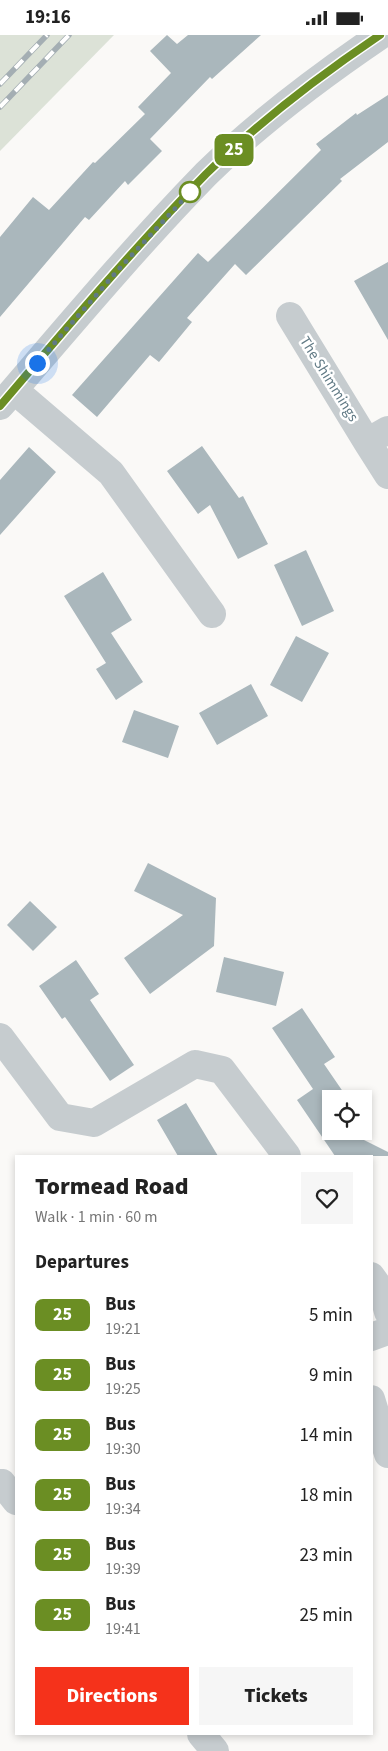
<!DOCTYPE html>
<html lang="en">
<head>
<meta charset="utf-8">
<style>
	body { margin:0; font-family:"Source Sans 3",sans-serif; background:#f6f6f6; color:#222; height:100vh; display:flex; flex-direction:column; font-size:19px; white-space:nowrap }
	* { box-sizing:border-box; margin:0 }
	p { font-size:16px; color:#767676 }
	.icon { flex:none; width:28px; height:28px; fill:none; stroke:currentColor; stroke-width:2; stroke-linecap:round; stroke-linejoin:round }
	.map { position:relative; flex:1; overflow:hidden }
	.sheet { position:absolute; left:15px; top:1120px; width:358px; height:580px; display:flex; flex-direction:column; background:#fff; border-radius:0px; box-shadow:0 2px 8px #0003 }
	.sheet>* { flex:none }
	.badge { padding:0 10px; border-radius:8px; font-size:18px; line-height:32px }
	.buttons { position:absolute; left:322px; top:1055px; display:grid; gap:10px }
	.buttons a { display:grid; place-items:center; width:50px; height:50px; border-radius:0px; background:#fff; box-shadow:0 2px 8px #0003; font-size:25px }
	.you { position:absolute; width:25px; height:25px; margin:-12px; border:4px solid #fff; border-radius:50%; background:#1a73e8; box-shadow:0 0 0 8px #1a73e833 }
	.map>.badge { position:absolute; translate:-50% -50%; box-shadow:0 0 0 2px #fff }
	h2 { padding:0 20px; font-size:19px; line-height:45px }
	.round { display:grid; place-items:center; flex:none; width:52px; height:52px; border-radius:0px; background:#f6f6f6 }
	.headline { display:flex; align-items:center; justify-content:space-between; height:85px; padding:0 20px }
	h1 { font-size:24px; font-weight:800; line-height:38px }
	.cta { display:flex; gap:10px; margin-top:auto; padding:10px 20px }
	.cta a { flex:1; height:58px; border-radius:0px; background:#f5321b; color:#fff; font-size:20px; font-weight:800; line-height:58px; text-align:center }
	.cta a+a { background:#f6f6f6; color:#222 }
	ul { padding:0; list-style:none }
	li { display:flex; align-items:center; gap:15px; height:60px; padding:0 20px }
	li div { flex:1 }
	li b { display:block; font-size:19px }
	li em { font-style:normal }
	li .badge { min-width:55px; font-weight:700; text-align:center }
	.status { display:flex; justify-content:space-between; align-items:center; height:35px; padding:0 25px; background:#fff; direction:ltr }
	.status svg { height:14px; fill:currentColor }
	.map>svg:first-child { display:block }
</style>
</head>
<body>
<div class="status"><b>19:16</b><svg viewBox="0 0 49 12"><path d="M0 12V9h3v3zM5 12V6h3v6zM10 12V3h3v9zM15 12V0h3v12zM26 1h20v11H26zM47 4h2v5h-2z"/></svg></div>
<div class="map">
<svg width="388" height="1716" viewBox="0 0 388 1716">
	<rect width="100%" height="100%" fill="#faf9f7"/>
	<path fill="#dce2d7" d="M 0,0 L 114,0 L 0,116 Z"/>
	<path fill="#aab7bc" d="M 167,0 L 177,9 L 188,0 L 261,0 L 212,44 L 210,42 L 150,104 L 162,116 L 128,150 L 125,146 L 89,185 L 85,182 L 0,282 L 0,202 L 33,162 L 49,175 L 93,127 L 95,128 L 145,79 L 138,72 L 171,38 L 150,16 Z
		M 388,60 L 388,107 L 340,144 L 342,146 L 246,240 L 235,229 L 187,283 L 192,287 L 159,327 L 150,320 L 97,382 L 72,360 L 198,218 L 208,227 L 321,115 L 316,109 L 356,78 L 357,80 Z
		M 388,227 L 388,305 L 354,246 Z
		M 202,411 L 239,463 L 243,461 L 268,509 L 238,524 L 210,470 L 198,479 L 167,436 Z
		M 29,412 L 56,437 L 0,500 L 0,445 Z
		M 306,515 L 334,576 L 302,591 L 274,530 Z
		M 103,537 L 132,585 L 111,598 L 143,647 L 116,665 L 96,634 L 106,628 L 64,561 Z
		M 296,601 L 329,618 L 302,667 L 270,650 Z
		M 251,649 L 268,681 L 217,710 L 199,678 Z
		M 134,675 L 179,691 L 168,723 L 122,707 Z
		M 148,828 L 216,863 L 214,911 L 150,959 L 124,923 L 183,880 L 134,856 Z
		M 30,866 L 57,892 L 33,916 L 7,890 Z
		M 224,922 L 284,937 L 276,971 L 216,957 Z
		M 76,925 L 99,959 L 90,965 L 134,1030 L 110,1046 L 65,982 L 62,984 L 39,951 Z
		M 302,973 L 335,1022 L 324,1029 L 348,1064 L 331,1064 L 331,1096 L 346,1096 L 388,1117 L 388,1121 L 335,1121 L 297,1065 L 313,1054 L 272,993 Z
		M 186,1068 L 218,1121 L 178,1121 L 157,1085 Z"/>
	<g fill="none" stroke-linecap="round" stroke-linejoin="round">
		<path stroke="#c6cccf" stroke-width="28" d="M 290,281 L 367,407
			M 14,355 L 111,438 L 212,579
			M 0,371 C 67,293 134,213 206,139 C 259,87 319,42 381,0
			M 388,395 L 367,407 L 388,440
			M 0,1002 L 60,1082 L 94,1088 L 195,1029 L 222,1035 L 287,1121
			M 371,1241 L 383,1258 L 388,1277
			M 371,1302 L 388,1296
			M 371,1364 L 388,1419
			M 2,1448 L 16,1466
			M 201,1699 L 215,1716"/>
		<defs>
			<path id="rail" d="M 0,49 L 47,0
				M 0,72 L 69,0"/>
		</defs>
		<use href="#rail" stroke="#a4aeb3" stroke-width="5.5"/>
		<use href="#rail" stroke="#fff" stroke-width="4" stroke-dasharray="11" stroke-linecap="butt"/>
	</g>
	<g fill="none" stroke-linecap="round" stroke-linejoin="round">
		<defs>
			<path id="line" d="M 0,371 C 67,292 134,213 206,139 C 259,87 319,41 380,0"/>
		</defs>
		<use href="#line" stroke="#fff" stroke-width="11"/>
		<use href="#line" stroke="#6b8e23" stroke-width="8"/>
		<path stroke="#617a85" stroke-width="5" stroke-dasharray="0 9" d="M 37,328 L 119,234 L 195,152 L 190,157"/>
	</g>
	<circle fill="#fff" stroke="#6b8e23" stroke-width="2.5" cx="190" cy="157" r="10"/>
	<g text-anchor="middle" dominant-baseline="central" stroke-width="5" stroke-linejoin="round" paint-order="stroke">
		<g font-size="15" fill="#617a85" stroke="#fff">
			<text transform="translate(329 344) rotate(58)">The Shimmings</text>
		</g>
	</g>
</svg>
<div class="buttons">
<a><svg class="icon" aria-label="locate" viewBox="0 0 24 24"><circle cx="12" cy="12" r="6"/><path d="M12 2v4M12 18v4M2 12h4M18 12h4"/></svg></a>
</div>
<div class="you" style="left:37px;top:328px"></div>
<b class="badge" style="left:234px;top:115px;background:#6b8e23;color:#fff">25</b>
<section class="sheet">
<div class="headline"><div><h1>Tormead Road</h1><p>Walk · 1 min · 60 m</p></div><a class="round"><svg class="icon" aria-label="heart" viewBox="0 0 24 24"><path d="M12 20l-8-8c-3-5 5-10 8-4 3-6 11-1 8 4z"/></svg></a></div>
<h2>Departures</h2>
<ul>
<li><span class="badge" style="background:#6b8e23;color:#fff">25</span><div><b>Bus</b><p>19:21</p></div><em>5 min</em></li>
<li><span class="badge" style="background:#6b8e23;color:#fff">25</span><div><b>Bus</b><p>19:25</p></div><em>9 min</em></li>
<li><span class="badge" style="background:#6b8e23;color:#fff">25</span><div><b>Bus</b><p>19:30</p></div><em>14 min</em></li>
<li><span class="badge" style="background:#6b8e23;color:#fff">25</span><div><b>Bus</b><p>19:34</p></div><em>18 min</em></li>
<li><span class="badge" style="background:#6b8e23;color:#fff">25</span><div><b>Bus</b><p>19:39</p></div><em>23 min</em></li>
<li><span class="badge" style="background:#6b8e23;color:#fff">25</span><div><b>Bus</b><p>19:41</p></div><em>25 min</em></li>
</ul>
<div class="cta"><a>Directions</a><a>Tickets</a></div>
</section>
</div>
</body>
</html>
